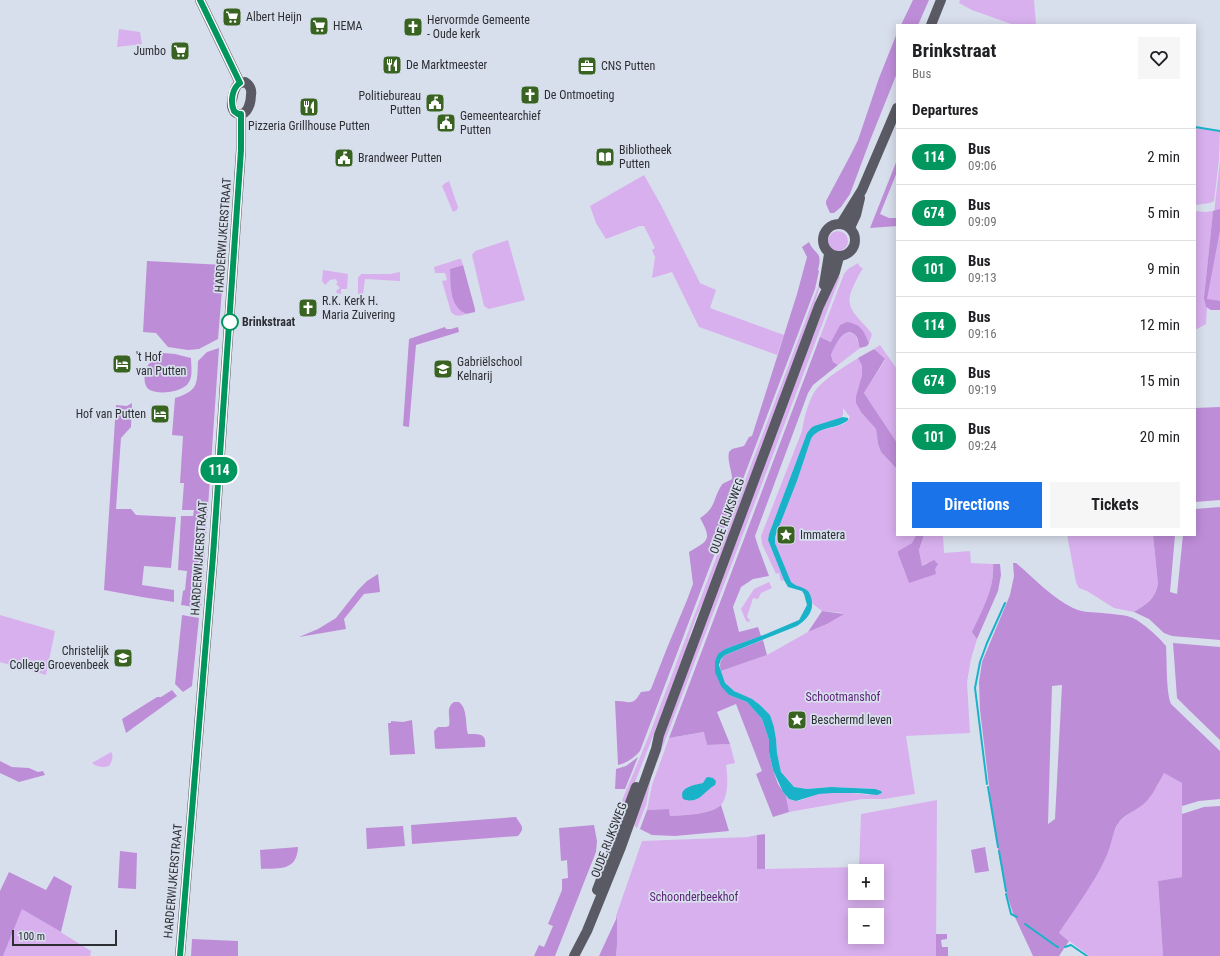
<!DOCTYPE html>
<html lang="en">
<head>
<meta charset="utf-8">
<style>
	body { margin:0; font-family:"Roboto Condensed",sans-serif; background:#f6f6f6; color:#202124; height:100vh; display:flex; flex-direction:column; font-size:15px; white-space:nowrap }
	* { box-sizing:border-box; margin:0 }
	p { font-size:13px; color:#757577 }
	.icon { flex:none; width:22px; height:22px; fill:none; stroke:currentColor; stroke-width:2; stroke-linecap:round; stroke-linejoin:round }
	.map { position:relative; flex:1; overflow:hidden }
	.sheet { position:absolute; left:896px; top:24px; width:300px; height:512px; display:flex; flex-direction:column; background:#fff; border-radius:0px; box-shadow:0 2px 10px #0003 }
	.sheet>* { flex:none }
	.badge { padding:0 8px; border-radius:13px; font-size:14px; line-height:26px }
	.fabs { position:absolute; left:848px; top:864px; display:grid; gap:8px }
	.fabs a { display:grid; place-items:center; width:36px; height:36px; border-radius:0px; background:#fff; box-shadow:0 2px 10px #0003; font-size:20px }
	.scale { position:absolute; left:12px; bottom:10px; width:105px; box-sizing:border-box; padding-left:4px; border:2px solid #2d2f34; border-top:0; font-size:11px; line-height:14px; white-space:nowrap; color:#2d2f34; -webkit-text-stroke:3px #d8dfec; paint-order:stroke }
	.map>.badge { position:absolute; translate:-50% -50%; box-shadow:0 0 0 2px #fff }
	h2 { padding:0 16px; font-size:15px; line-height:36px }
	.round { display:grid; place-items:center; flex:none; width:42px; height:42px; border-radius:0px; background:#f6f6f6 }
	.summary { display:flex; align-items:center; justify-content:space-between; height:68px; padding:0 16px }
	h1 { font-size:19px; font-weight:700; line-height:30px }
	.cta { display:flex; gap:8px; margin-top:auto; padding:8px 16px }
	.cta a { flex:1; height:46px; border-radius:0px; background:#1a73e8; color:#fff; font-size:16px; font-weight:700; line-height:46px; text-align:center }
	.cta a+a { background:#f6f6f6; color:#202124 }
	ul { padding:0; list-style:none }
	li { display:flex; align-items:center; gap:12px; height:56px; padding:0 16px; border-top:1px solid #e0e0e0 }
	li div { flex:1 }
	li b { display:block; font-size:15px }
	li em { font-style:normal }
	li .badge { min-width:44px; font-weight:700; text-align:center }
	.map>svg:first-child { display:block }
</style>
</head>
<body>
<div class="map">
<svg width="1220" height="956" viewBox="0 0 1220 956">
	<rect width="100%" height="100%" fill="#d8dfec"/>
	<path fill="#d8b0ee" fill-rule="evenodd" d="M 960,0 L 1034,0 L 1036,25 L 1014,25 L 972,10 L 959,3 Z
		M 119,29 L 140,32 L 142,44 L 117,47 Z
		M 1195,128 L 1220,131 L 1219,159 L 1214,201 L 1210,203 L 1195,205 Z
		M 1220,161 L 1220,310 L 1206,307 L 1207,308 L 1206,324 L 1195,330 L 1195,211 L 1206,212 L 1213,211 L 1204,298 Z
		M 644,175 L 661,205 L 700,283 L 716,290 L 710,308 L 784,335 L 777,355 L 699,327 L 672,272 L 652,278 L 655,257 L 652,250 L 655,248 L 644,226 L 640,226 L 606,239 L 596,223 L 590,206 Z
		M 449,181 L 458,207 L 457,210 L 453,212 L 442,186 L 444,184 Z
		M828 241a10 10 0 1 1 20 0a10 10 0 1 1-20 0Z
		M 508,240 L 525,300 L 489,309 L 484,306 L 472,255 L 475,251 Z
		M 459,259 L 461,259 L 463,265 L 450,269 L 463,313 L 466,314 C 460,316 455,317 451,312 L 442,281 L 447,280 L 445,273 L 435,273 L 434,267 Z
		M 858,263 L 860,267 L 863,268 L 862,270 C 858,275 856,281 853,287 C 842,310 860,317 872,334 L 869,343 C 863,330 857,318 840,325 L 832,342 L 820,337 L 844,274 L 848,269 Z
		M 323,270 L 348,274 L 347,289 L 341,289 L 341,294 L 337,293 L 336,291 L 340,288 L 336,284 L 338,282 L 335,279 L 330,280 L 325,285 L 322,281 Z
		M 822,271 L 824,272 L 810,319 L 707,596 C 697,613 690,631 686,651 L 625,808 L 621,813 L 616,815 L 650,733 L 818,287 Z
		M 400,272 L 400,281 L 365,279 L 363,294 L 358,294 L 358,278 L 361,274 L 390,274 Z
		M 836,275 L 840,277 L 651,778 L 646,805 L 637,828 L 636,828 L 633,822 L 689,664 Z
		M 846,333 C 859,332 856,340 860,348 L 838,365 L 833,362 L 831,355 C 834,346 838,339 846,333 Z
		M 880,345 L 897,369 L 897,441 L 896,442 L 864,393 L 885,360 L 874,349 Z
		M 858,358 L 862,366 L 862,375 L 856,396 L 867,418 L 876,429 L 878,444 L 881,452 L 897,469 L 897,535 L 916,535 L 912,543 L 898,551 L 898,554 L 909,583 L 928,562 L 922,566 L 919,550 L 924,535 L 943,535 L 944,553 L 970,551 L 971,563 L 993,564 C 995,588 982,610 973,632 L 977,639 L 971,659 L 967,682 L 970,733 L 906,736 L 915,794 L 884,799 L 862,799 L 789,812 L 786,796 C 789,799 793,801 797,801 C 804,800 811,796 819,794 C 834,791 854,793 869,795 L 875,789 L 831,787 L 807,789 L 794,787 L 781,772 L 777,753 L 776,739 L 774,727 L 770,715 L 760,705 L 752,700 L 729,688 L 725,684 L 721,671 L 767,655 L 808,632 L 827,624 L 843,613 L 822,611 L 813,604 L 810,596 L 791,583 L 775,543 L 775,537 L 797,481 L 811,439 C 820,423 843,432 850,417 L 843,408 L 843,415 L 841,418 L 814,426 L 811,428 L 807,433 L 769,534 L 768,540 L 784,580 L 781,581 L 779,573 L 776,574 L 762,544 L 761,536 L 802,431 C 804,418 809,397 818,387 C 829,376 844,367 858,358 Z
		M 1067,535 L 1153,535 L 1158,584 C 1155,599 1147,604 1134,612 L 1114,608 L 1087,591 L 1079,588 L 1076,582 Z
		M 769,582 L 772,588 L 761,593 L 758,599 L 753,598 L 747,617 L 750,620 L 749,622 L 746,621 L 741,609 L 754,589 Z
		M 0,615 L 55,631 L 46,675 L 0,662 Z
		M 705,732 L 707,745 L 730,744 L 735,763 L 726,765 C 728,777 729,799 719,807 C 708,815 683,815 670,816 L 669,809 L 647,810 L 652,785 L 669,738 Z
		M 111,752 C 114,756 112,762 109,766 C 103,768 97,767 92,763 Z
		M 1163,772 L 1182,783 L 1182,877 L 1158,881 L 1163,956 L 1089,956 L 1059,933 L 1092,882 L 1118,823 L 1127,815 L 1146,802 L 1158,785 Z
		M 937,800 L 936,956 L 616,956 L 617,945 L 616,916 L 642,841 L 748,837 L 757,835 L 757,869 L 859,867 L 861,814 ZM 855,871 L 877,871 L 877,893 L 855,893 ZM 855,915 L 877,915 L 877,937 L 855,937 Z
		M 22,908 L 91,951 L 90,956 L 3,956 Z"/>
	<path fill="#be8dd8" fill-rule="evenodd" d="M 913,0 L 929,0 L 918,25 L 901,25 Z
		M 897,33 L 897,73 L 871,138 L 850,194 L 841,207 L 834,213 L 830,213 L 826,204 L 826,201 L 850,156 L 858,140 L 879,78 Z
		M 897,160 L 897,172 L 880,214 L 889,218 L 897,218 L 897,226 L 870,228 Z
		M 1220,209 L 1220,230 L 1207,299 L 1220,301 L 1220,310 L 1211,310 L 1206,307 L 1204,298 L 1213,211 Z
		M 809,242 C 815,256 823,250 818,270 L 819,271 L 815,289 L 640,751 C 634,758 627,763 618,765 L 615,701 C 631,701 632,707 641,692 L 649,691 L 651,689 L 667,648 L 687,600 L 693,584 L 689,552 C 709,540 712,540 700,518 C 716,508 713,499 721,486 C 723,482 728,482 732,479 C 732,470 727,462 729,452 L 732,449 L 744,446 L 749,437 L 752,436 L 797,294 L 807,257 L 802,247 Z
		M 147,261 L 224,265 L 218,339 L 199,349 L 188,350 L 168,347 L 156,333 L 143,332 Z
		M 463,265 L 475,309 L 475,312 L 466,314 C 449,306 451,285 450,269 Z
		M 847,322 C 861,324 864,331 869,343 L 867,346 L 860,348 C 858,345 859,340 856,336 C 845,323 834,347 831,355 L 833,362 L 838,365 L 813,385 L 808,393 L 755,536 L 758,546 L 769,576 L 753,579 L 741,587 L 733,607 L 739,632 L 758,627 L 761,636 L 725,649 L 715,661 L 729,695 L 747,702 L 762,719 L 769,740 L 769,752 L 773,770 L 778,784 L 786,796 L 789,812 L 773,817 L 756,774 L 762,771 L 736,704 L 717,712 L 730,744 L 707,745 L 704,732 L 669,738 L 820,337 L 831,342 L 840,325 Z
		M 445,327 L 446,329 L 451,329 L 458,327 L 459,332 L 416,345 L 409,427 L 403,426 L 409,339 Z
		M 219,348 L 201,608 L 181,605 L 183,591 L 185,590 L 187,571 L 178,570 L 181,516 L 193,516 L 194,510 L 182,510 L 184,483 L 180,483 L 183,436 L 172,435 L 175,398 C 199,391 197,383 198,361 L 207,352 Z
		M 874,349 L 885,359 L 864,393 L 897,443 L 897,469 L 881,452 L 878,444 L 876,429 L 861,412 L 856,403 L 856,396 L 862,375 L 862,366 L 858,358 Z
		M 163,353 L 175,354 L 191,358 C 191,366 193,376 189,382 C 184,392 159,395 150,390 C 142,386 144,370 148,365 C 152,360 158,356 163,353 Z
		M 132,403 L 131,427 L 121,438 L 116,509 L 131,509 L 136,515 L 176,517 L 171,568 L 144,566 L 142,585 L 174,590 L 174,602 L 142,597 L 104,590 L 116,405 L 127,406 Z
		M 1220,407 L 1220,500 L 1195,502 L 1195,408 Z
		M 1220,507 L 1220,640 L 1172,636 L 1164,633 L 1149,619 L 1134,612 C 1147,604 1155,599 1158,584 L 1153,535 L 1175,535 L 1170,592 L 1177,594 L 1183,535 L 1195,535 L 1195,509 Z
		M 916,535 L 924,535 L 919,550 L 922,566 L 934,560 L 938,564 L 935,569 L 936,574 L 909,583 L 898,554 L 898,551 L 912,543 Z
		M 1013,563 L 1016,563 C 1034,578 1052,598 1073,608 C 1083,613 1093,612 1103,613 C 1111,614 1127,615 1133,618 C 1142,622 1160,638 1166,646 C 1167,661 1166,692 1171,704 L 1220,751 L 1220,799 L 1199,801 L 1182,806 L 1182,783 L 1164,773 C 1159,782 1154,793 1146,802 C 1138,810 1123,814 1117,825 C 1112,834 1111,847 1106,857 C 1094,884 1075,908 1059,933 L 1069,941 L 1059,956 L 1033,956 L 1013,913 L 1006,892 L 994,827 L 980,710 L 979,682 L 982,662 L 1010,595 L 1014,576 ZM 1062,685 L 1055,819 L 1048,824 L 1052,686 Z
		M 993,564 L 1000,564 L 1001,575 L 998,591 L 977,639 L 972,632 C 982,610 995,588 993,564 Z
		M 378,574 L 380,592 L 364,594 L 344,619 L 346,629 L 299,637 L 318,629 L 336,618 L 358,590 L 367,581 Z
		M 822,611 L 844,614 L 827,624 L 808,632 Z
		M 182,615 L 199,618 L 192,686 L 183,692 L 175,684 Z
		M 763,640 L 767,655 L 721,671 C 719,664 720,660 725,655 Z
		M 1173,643 L 1220,647 L 1220,740 L 1190,711 L 1177,698 Z
		M 172,690 L 177,696 L 126,733 L 122,719 L 157,697 L 161,697 Z
		M 454,702 L 459,702 C 468,709 465,724 468,734 C 479,734 487,733 485,747 L 437,749 L 435,748 L 434,731 L 438,727 L 446,727 L 449,726 C 451,717 445,708 454,702 Z
		M 412,720 L 415,754 L 390,755 L 388,723 L 391,723 L 391,721 L 403,722 Z
		M 638,757 L 625,789 L 615,789 L 616,769 L 626,766 Z
		M 0,761 L 12,767 L 29,768 L 38,772 L 43,771 L 45,775 L 19,782 L 0,773 Z
		M 721,805 L 729,831 L 675,836 L 652,835 L 640,829 L 647,810 L 669,809 L 670,816 C 684,815 711,815 721,805 Z
		M 1220,806 L 1220,956 L 1163,956 L 1158,881 L 1182,877 L 1182,814 L 1204,807 Z
		M 516,817 C 521,826 526,827 518,836 L 412,844 L 411,825 Z
		M 594,825 L 597,841 L 596,852 L 555,956 L 534,956 L 539,945 L 544,947 L 553,926 L 548,924 L 562,890 L 562,879 L 568,878 L 567,860 L 561,861 L 559,828 Z
		M 403,826 L 405,846 L 367,849 L 366,828 Z
		M 765,834 L 765,869 L 757,869 L 757,835 Z
		M 298,847 C 297,871 280,868 261,869 L 260,850 Z
		M 985,847 L 989,871 L 975,873 L 971,850 Z
		M 120,851 L 137,853 L 136,889 L 118,888 Z
		M 9,872 L 46,890 L 54,876 L 72,886 L 61,932 L 22,909 L 3,956 L 0,956 L 0,891 Z
		M 617,917 L 617,945 L 616,956 L 599,956 Z
		M 936,934 L 947,934 L 947,939 L 941,940 L 942,947 L 948,947 L 948,956 L 936,956 Z
		M 192,939 L 238,941 L 238,956 L 191,956 Z"/>
	<path fill="#19b2c9" d="M 843,417 L 848,418 L 848,420 C 837,430 819,425 811,439 L 797,481 L 775,537 L 775,543 L 791,582 C 795,586 800,586 805,589 C 809,591 810,594 811,597 C 815,610 808,619 797,626 L 725,655 L 721,659 L 719,665 L 725,683 L 734,691 L 752,699 L 760,705 L 770,715 L 774,727 L 776,739 L 777,753 L 781,772 L 794,787 L 807,789 L 831,787 L 875,789 L 881,791 L 882,793 L 877,795 L 858,793 L 832,793 L 819,794 L 796,801 L 789,799 L 783,792 L 773,770 L 769,752 L 769,740 L 762,719 L 747,702 L 729,695 L 721,686 L 715,672 L 715,661 L 718,654 L 725,649 L 766,634 L 799,620 L 807,605 L 804,594 L 802,591 L 788,587 L 784,580 L 768,540 L 769,534 L 807,433 L 811,428 L 814,426 Z
		M 708,777 L 713,778 L 716,781 L 715,785 C 704,791 699,805 683,799 C 678,787 695,785 703,783 L 706,778 Z"/>
	<g fill="none" stroke-linecap="round" stroke-linejoin="round">
		<path stroke="#19b2c9" stroke-width="2" d="M 1195,127 L 1220,131
			M 987,784 L 975,688 L 980,662 L 987,643 L 1005,603
			M 988,787 L 998,847
			M 999,851 L 1006,891
			M 1006,894 L 1011,914 L 1017,917
			M 1025,924 L 1056,946 L 1058,947
			M 1065,947 L 1071,945 L 1087,956"/>
		<path stroke="#5a5a64" stroke-width="10" d="M 200,0 L 240,83
			M 931,25 L 941,0
			M 245,82 C 250,85 252,90 251,95 C 251,102 248,115 239,114 C 237,114 234,112 234,111 C 229,105 234,89 238,84 Z
			M823 240a16 16 0 1 1 32 0a16 16 0 1 1-32 0Z
			M 841,224 L 862,190 L 897,108
			M 850,228 L 856,215 L 860,198
			M 824,285 L 829,254
			M 597,890 L 636,787
			M 180,956 L 213,556 L 241,150 L 241,114
			M 574,956 L 587,931 L 621,847 L 656,749 L 659,735 L 819,306 L 835,272 L 839,257"/>
	</g>
	<g fill="none" stroke-linecap="round" stroke-linejoin="round">
		<defs>
			<path id="line" d="M 180,956 L 213,556 L 241,150 L 241,114 L 238,114 L 234,111 C 230,102 232,88 240,83 L 200,0"/>
		</defs>
		<use href="#line" stroke="#fff" stroke-width="9"/>
		<use href="#line" stroke="#00965e" stroke-width="6"/>
	</g>
	<defs>
		<symbol id="supermarket-square" viewBox="-11 -11 22 22"><rect x="-9" y="-9" width="18" height="18" rx="4" fill="#396320" stroke="#d8dfec"/><path d="M-6-5.5h2.5l.6 2H6L4.5 2H-2.5L-4.4-4H-6ZM-1.5 3.2a1.3 1.3 0 1 0 .1 0ZM3 3.2a1.3 1.3 0 1 0 .1 0Z" fill="#fff"/></symbol>
		<symbol id="church-square" viewBox="-11 -11 22 22"><rect x="-9" y="-9" width="18" height="18" rx="4" fill="#396320" stroke="#d8dfec"/><path d="M-1.2-6h2.4v3.5h3.3v2.4h-3.3V6h-2.4V-.1h-3.3v-2.4h3.3Z" fill="#fff"/></symbol>
		<symbol id="restaurant-square" viewBox="-11 -11 22 22"><rect x="-9" y="-9" width="18" height="18" rx="4" fill="#396320" stroke="#d8dfec"/><path d="M-5-6h1v4h1v-4h1v4h1v-4h1v5L-1.5 .5V6h-2V.5L-5-1ZM5-6V6H3V1.5H1.5Q1.5-4 5-6Z" fill="#fff"/></symbol>
		<symbol id="office-square" viewBox="-11 -11 22 22"><rect x="-9" y="-9" width="18" height="18" rx="4" fill="#396320" stroke="#d8dfec"/><path d="M-6-3h4V-5.5h4V-3h4V5H-6ZM-1-4.5V-3h2v-1.5ZM-6 0V1H6V0Z" fill="#fff"/></symbol>
		<symbol id="civic-square" viewBox="-11 -11 22 22"><rect x="-9" y="-9" width="18" height="18" rx="4" fill="#396320" stroke="#d8dfec"/><path d="M-.6-6.5H3V-4.5H.6V-3L4-1V1h2V6H-6V1h2V-1L-.6-3ZM-1.2 2.5V6h2.4V2.5Z" fill="#fff"/></symbol>
		<symbol id="library-square" viewBox="-11 -11 22 22"><rect x="-9" y="-9" width="18" height="18" rx="4" fill="#396320" stroke="#d8dfec"/><path d="M-6-4Q-3-5.5-.7-3.5V5Q-3 3-6 4ZM6-4Q3-5.5 .7-3.5V5Q3 3 6 4Z" fill="#fff"/></symbol>
		<symbol id="hotel-square" viewBox="-11 -11 22 22"><rect x="-9" y="-9" width="18" height="18" rx="4" fill="#396320" stroke="#d8dfec"/><path d="M-6-4.5h1.5V1H6V5H4.5V3h-9V5H-6ZM-4 0a1.8 1.8 0 1 1 3.6 0ZM.5 0V-2.5h3Q6-2.5 6 0Z" fill="#fff"/></symbol>
		<symbol id="school-square" viewBox="-11 -11 22 22"><rect x="-9" y="-9" width="18" height="18" rx="4" fill="#396320" stroke="#d8dfec"/><path d="M0-5L7-2L0 1L-7-2ZM-4 1L0 2.5L4 1V4Q0 6-4 4Z" fill="#fff"/></symbol>
		<symbol id="sight-square" viewBox="-11 -11 22 22"><rect x="-9" y="-9" width="18" height="18" rx="4" fill="#396320" stroke="#d8dfec"/><path d="M0-6L1.8-2.2L6-1.7L2.9 1.2L3.7 5.4L0 3.3L-3.7 5.4L-2.9 1.2L-6-1.7L-1.8-2.2Z" fill="#fff"/></symbol>
	</defs>
	<g fill-rule="evenodd">
		<use href="#supermarket-square" x="221" y="6" width="22" height="22"/>
		<use href="#supermarket-square" x="308" y="15" width="22" height="22"/>
		<use href="#church-square" x="402" y="16" width="22" height="22"/>
		<use href="#supermarket-square" x="169" y="40" width="22" height="22"/>
		<use href="#restaurant-square" x="381" y="54" width="22" height="22"/>
		<use href="#office-square" x="576" y="55" width="22" height="22"/>
		<use href="#church-square" x="519" y="84" width="22" height="22"/>
		<use href="#civic-square" x="424" y="92" width="22" height="22"/>
		<use href="#restaurant-square" x="298" y="96" width="22" height="22"/>
		<use href="#civic-square" x="435" y="112" width="22" height="22"/>
		<use href="#library-square" x="594" y="146" width="22" height="22"/>
		<use href="#civic-square" x="333" y="147" width="22" height="22"/>
		<use href="#church-square" x="297" y="297" width="22" height="22"/>
		<use href="#hotel-square" x="111" y="353" width="22" height="22"/>
		<use href="#school-square" x="432" y="358" width="22" height="22"/>
		<use href="#hotel-square" x="149" y="403" width="22" height="22"/>
		<use href="#sight-square" x="775" y="524" width="22" height="22"/>
		<use href="#school-square" x="112" y="647" width="22" height="22"/>
		<use href="#sight-square" x="786" y="709" width="22" height="22"/>
	</g>
	<circle fill="#fff" stroke="#00965e" stroke-width="2" cx="230" cy="322" r="8"/>
	<g text-anchor="middle" dominant-baseline="central" stroke-width="3.5" stroke-linejoin="round" paint-order="stroke">
		<g font-size="12" fill="#2d2f34" stroke="#d8dfec" text-anchor="start">
			<text x="246" y="17">Albert Heijn</text>
			<text x="427" y="20">Hervormde Gemeente<tspan x="427" dy="14">- Oude kerk</tspan></text>
			<text x="333" y="26">HEMA</text>
			<text x="166" y="51" text-anchor="end">Jumbo</text>
			<text x="406" y="65">De Marktmeester</text>
			<text x="601" y="66">CNS Putten</text>
			<text x="544" y="95">De Ontmoeting</text>
			<text x="421" y="96" text-anchor="end">Politiebureau<tspan x="421" dy="14">Putten</tspan></text>
			<text x="460" y="116">Gemeentearchief<tspan x="460" dy="14">Putten</tspan></text>
			<text x="309" y="126" text-anchor="middle">Pizzeria Grillhouse Putten</text>
			<text x="619" y="150">Bibliotheek<tspan x="619" dy="14">Putten</tspan></text>
			<text x="358" y="158">Brandweer Putten</text>
			<text x="322" y="301">R.K. Kerk H.<tspan x="322" dy="14">Maria Zuivering</tspan></text>
			<text x="136" y="357">'t Hof<tspan x="136" dy="14">van Putten</tspan></text>
			<text x="457" y="362">Gabriëlschool<tspan x="457" dy="14">Kelnarij</tspan></text>
			<text x="146" y="414" text-anchor="end">Hof van Putten</text>
			<text x="800" y="535">Immatera</text>
			<text x="109" y="651" text-anchor="end">Christelijk<tspan x="109" dy="14">College Groevenbeek</tspan></text>
			<text x="811" y="720">Beschermd leven</text>
		</g>
		<g font-size="12" fill="#2d2f34" stroke="#d8dfec">
			<text transform="translate(223 235) rotate(-86)">HARDERWIJKERSTRAAT</text>
			<text transform="translate(727 516) rotate(-70)">OUDE RIJKSWEG</text>
			<text transform="translate(199 558) rotate(-86)">HARDERWIJKERSTRAAT</text>
			<text transform="translate(609 840) rotate(-69)">OUDE RIJKSWEG</text>
			<text transform="translate(173 881) rotate(-85)">HARDERWIJKERSTRAAT</text>
		</g>
		<g font-size="12" font-weight="bold" fill="#2d2f34" stroke="#d8dfec" text-anchor="start">
			<text x="242" y="322">Brinkstraat</text>
		</g>
		<g font-size="12" fill="#5b1e77" stroke="#d8dfec">
			<text x="843" y="697">Schootmanshof</text>
			<text x="694" y="897">Schoonderbeekhof</text>
		</g>
	</g>
</svg>
<div class="fabs">
<a>+</a>
<a>−</a>
</div>
<div class="scale">100 m</div>
<b class="badge" style="left:219px;top:470px;background:#00965e;color:#fff">114</b>
<section class="sheet">
<div class="summary"><div><h1>Brinkstraat</h1><p>Bus</p></div><a class="round"><svg class="icon" aria-label="heart" viewBox="0 0 24 24"><path d="M12 20l-8-8c-3-5 5-10 8-4 3-6 11-1 8 4z"/></svg></a></div>
<h2>Departures</h2>
<ul>
<li><span class="badge" style="background:#00965e;color:#fff">114</span><div><b>Bus</b><p>09:06</p></div><em>2 min</em></li>
<li><span class="badge" style="background:#00965e;color:#fff">674</span><div><b>Bus</b><p>09:09</p></div><em>5 min</em></li>
<li><span class="badge" style="background:#00965e;color:#fff">101</span><div><b>Bus</b><p>09:13</p></div><em>9 min</em></li>
<li><span class="badge" style="background:#00965e;color:#fff">114</span><div><b>Bus</b><p>09:16</p></div><em>12 min</em></li>
<li><span class="badge" style="background:#00965e;color:#fff">674</span><div><b>Bus</b><p>09:19</p></div><em>15 min</em></li>
<li><span class="badge" style="background:#00965e;color:#fff">101</span><div><b>Bus</b><p>09:24</p></div><em>20 min</em></li>
</ul>
<div class="cta"><a>Directions</a><a>Tickets</a></div>
</section>
</div>
</body>
</html>
